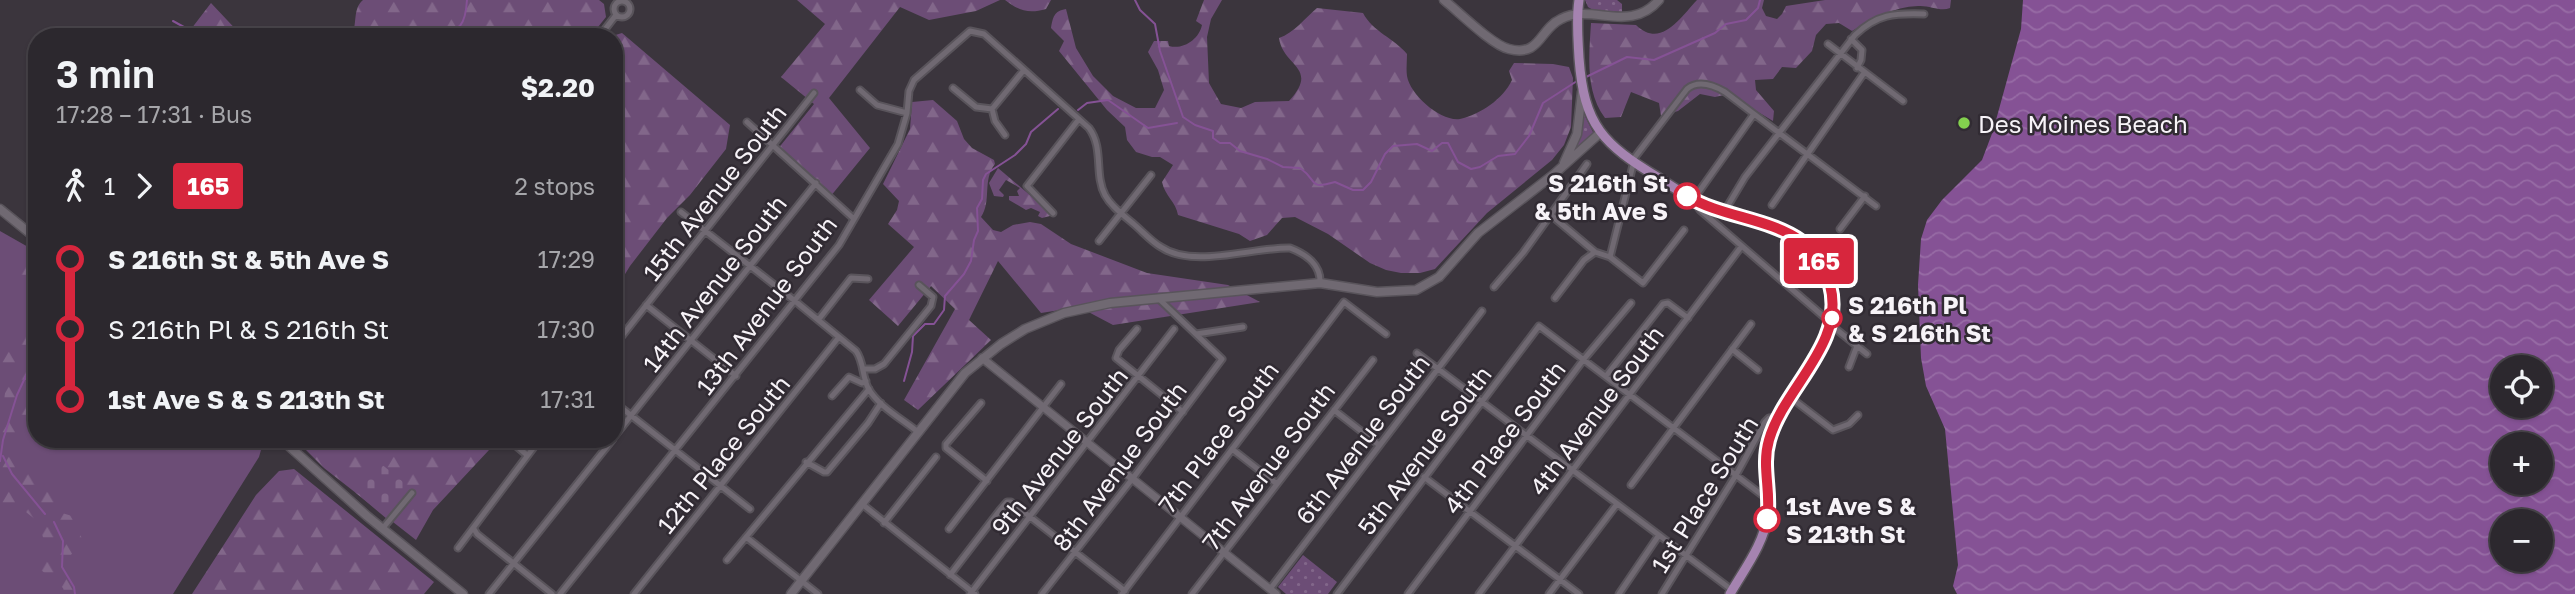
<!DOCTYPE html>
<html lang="en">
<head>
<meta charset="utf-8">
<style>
	body { margin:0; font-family:"Golos Text",sans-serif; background:#38343a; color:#f1f3f6; height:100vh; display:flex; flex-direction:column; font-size:26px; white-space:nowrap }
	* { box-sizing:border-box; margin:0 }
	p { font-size:23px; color:#a6a6aa }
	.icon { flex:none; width:38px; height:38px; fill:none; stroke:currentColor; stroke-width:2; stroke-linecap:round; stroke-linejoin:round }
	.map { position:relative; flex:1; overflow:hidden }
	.side { position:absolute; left:28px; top:28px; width:595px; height:420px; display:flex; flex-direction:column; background:#2c282e; border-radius:28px; box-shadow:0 2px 5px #0004,0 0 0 2px #48444a }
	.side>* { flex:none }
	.badge { padding:0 14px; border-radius:5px; font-size:24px; line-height:46px }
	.tools { position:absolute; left:2490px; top:355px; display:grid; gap:14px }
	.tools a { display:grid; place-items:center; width:63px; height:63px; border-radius:50%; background:#2c282e; box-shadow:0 2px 5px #0004,0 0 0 2px #48444a; font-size:35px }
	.map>.badge { position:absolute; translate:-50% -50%; box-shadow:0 0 0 4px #fff }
	.legs { display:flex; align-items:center; gap:10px; height:77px; padding:0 28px; font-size:23px }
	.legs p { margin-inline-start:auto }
	.headline { display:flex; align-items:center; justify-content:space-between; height:119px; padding:0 28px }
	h1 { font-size:38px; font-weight:600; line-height:52px }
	ul { padding:0 28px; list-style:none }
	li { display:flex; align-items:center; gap:24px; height:70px; font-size:26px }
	li i { display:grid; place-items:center; width:10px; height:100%; margin:0 9px; background:currentColor }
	li i::after { content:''; width:18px; height:18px; margin:-9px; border:5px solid; border-radius:50%; background:#2c282e }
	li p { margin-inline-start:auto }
	li:first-child i { background:linear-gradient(#0000 50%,currentColor 0) }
	li:last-child i { background:linear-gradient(currentColor 50%,#0000 0) }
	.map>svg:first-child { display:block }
</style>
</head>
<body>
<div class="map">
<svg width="2575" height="594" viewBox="0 0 2575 594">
	<defs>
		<pattern id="forest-firs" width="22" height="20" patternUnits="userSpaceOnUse" patternTransform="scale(1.75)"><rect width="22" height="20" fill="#6c4d76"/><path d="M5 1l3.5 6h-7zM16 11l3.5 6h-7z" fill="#82678a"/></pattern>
		<pattern id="cemetery-stones" width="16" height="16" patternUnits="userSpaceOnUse" patternTransform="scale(1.75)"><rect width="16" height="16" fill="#6c4d76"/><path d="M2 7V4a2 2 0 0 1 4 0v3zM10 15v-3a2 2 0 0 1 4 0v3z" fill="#82678a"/></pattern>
		<pattern id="park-dots" width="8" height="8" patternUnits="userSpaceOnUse" patternTransform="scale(1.75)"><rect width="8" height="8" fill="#6c4d76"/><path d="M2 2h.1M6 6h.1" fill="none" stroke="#82678a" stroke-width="1.8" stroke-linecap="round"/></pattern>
		<pattern id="water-waves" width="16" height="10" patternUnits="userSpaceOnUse" patternTransform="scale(1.75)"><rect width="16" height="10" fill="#855295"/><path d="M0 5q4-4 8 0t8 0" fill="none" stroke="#976ba5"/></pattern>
	</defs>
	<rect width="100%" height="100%" fill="#3b353d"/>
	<path fill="#6c4d76" d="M 0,231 L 37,252 L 37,439 L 259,439 L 263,443 L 259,457 L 173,594 L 0,594 Z"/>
	<path fill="url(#forest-firs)" d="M 363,0 L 599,0 L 604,4 L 606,17 L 590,37 L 351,37 C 358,25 352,9 363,0 Z
		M 797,0 L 1000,0 L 976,11 L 929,20 L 900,7 L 829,98 L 870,148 L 830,197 L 777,150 L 814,104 L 781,77 L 825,24 Z
		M 1005,0 L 1051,0 L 1046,9 C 1029,14 1019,11 1005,0 Z
		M 1204,0 L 1222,0 L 1211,19 L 1207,37 L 1209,83 L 1221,104 L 1241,108 L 1255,102 L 1289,101 C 1320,67 1283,67 1279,38 C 1294,33 1305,18 1317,8 L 1363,13 C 1373,32 1394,38 1407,54 C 1407,61 1406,69 1407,76 C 1410,95 1441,122 1460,119 C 1481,114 1503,99 1512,80 L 1509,71 L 1514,63 L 1553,64 L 1569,67 L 1573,78 L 1571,127 L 1564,145 L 1552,160 L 1487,213 L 1435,269 L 1420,273 L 1401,273 L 1386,270 L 1370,263 L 1328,234 L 1295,217 L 1282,218 L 1267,235 L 1250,241 L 1239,234 L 1178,215 C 1176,202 1165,196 1162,182 L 1173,165 L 1160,157 L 1152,157 L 1136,152 L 1127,140 L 1125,127 L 1107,110 L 1059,51 L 1064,41 L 1051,28 C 1053,17 1054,11 1066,9 L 1076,48 L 1093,76 L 1113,96 L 1136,108 L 1155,108 L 1164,90 L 1158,70 L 1148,52 L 1154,41 L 1168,41 L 1169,46 C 1184,50 1199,39 1202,25 L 1196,21 Z
		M 1697,0 L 1764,0 L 1762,8 L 1766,16 L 1777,19 L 1782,14 L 1786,6 L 1825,0 L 1951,0 L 1950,8 C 1940,12 1930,5 1918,6 C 1893,7 1874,18 1852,31 L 1839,23 L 1826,24 L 1816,35 L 1812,51 L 1796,68 L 1782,67 L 1773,79 L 1755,80 L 1756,90 L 1774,111 L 1773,121 L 1728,94 L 1715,97 L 1700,94 L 1678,111 L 1661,116 L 1659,103 L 1631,92 L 1621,117 L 1605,118 C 1585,91 1589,56 1591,23 L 1636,25 C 1661,49 1680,18 1697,0 Z
		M 211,3 L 243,37 L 185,37 Z
		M 622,33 L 730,125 L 726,149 L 690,195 L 667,218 L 630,266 L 614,292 L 614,37 L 609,37 Z
		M 933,100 L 957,121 L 964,139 L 972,148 L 994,160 L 995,164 C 982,180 992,201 981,217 L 993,230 L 1001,232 L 1013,225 L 1030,222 L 1041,224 L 1071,244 L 1147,273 L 1228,285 L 1260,302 L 1113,325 L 1079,307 L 1041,313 L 998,261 L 969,320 L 991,340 L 918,410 L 904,400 L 955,309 L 931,286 L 898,326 L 869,300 L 914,247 L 888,224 L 897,210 L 899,201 L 883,184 L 910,129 L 912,102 Z
		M 998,168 L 1050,212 L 1050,216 L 1042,218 L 1038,216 L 1040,212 L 1031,208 L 1026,210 L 1009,200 L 1009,196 L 1019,196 L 1017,191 L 1020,188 L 1006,180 L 999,190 L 1004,195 L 1003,197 L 994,196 L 989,183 Z
		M 28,252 L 37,259 L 37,390 L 20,446 L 25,470 L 47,490 L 62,513 L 72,516 L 83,541 L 70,556 L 81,583 L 89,594 L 65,594 L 63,588 L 41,570 L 45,542 L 36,520 L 17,505 L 0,504 L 0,437 L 6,384 L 0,372 L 0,361 L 17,337 L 34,306 L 11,276 Z
		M 295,439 L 496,439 L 489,450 L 433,510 L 416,540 L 324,468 Z
		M 294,469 L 434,582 L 424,594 L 192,594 L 256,495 L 279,471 Z"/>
	<path fill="url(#cemetery-stones)" d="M 380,463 L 412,489 L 387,519 L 356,493 Z"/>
	<path fill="url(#park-dots)" d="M 1585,0 L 1617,0 L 1622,4 L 1622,12 L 1593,10 L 1588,7 Z
		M 1582,110 L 1594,134 L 1572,153 Z
		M 1303,555 L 1337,582 L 1328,594 L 1286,594 L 1278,587 Z"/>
	<path fill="url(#water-waves)" fill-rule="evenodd" d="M 2023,0 L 2575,0 L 2575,594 L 1957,594 L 1953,586 L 1958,565 L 1945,429 L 1926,386 L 1921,358 L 1918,285 L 1921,239 L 1927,220 L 1942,200 L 1982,160 L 1993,131 L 2021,29 ZM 2502,368 L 2541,368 L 2541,406 L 2502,406 ZM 2502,444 L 2541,444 L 2541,483 L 2502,483 ZM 2502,522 L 2541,522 L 2541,560 L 2502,560 Z"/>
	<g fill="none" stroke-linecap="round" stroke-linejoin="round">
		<path stroke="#855295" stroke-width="2" d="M 1135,0 L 1140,10 L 1155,24 L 1160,51 L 1183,117 L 1195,125 L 1213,131 L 1213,138 L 1220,143 L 1230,143 L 1240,151 L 1267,159 L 1283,167 L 1300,168 C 1319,181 1307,190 1335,182 L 1353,190 L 1363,190 L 1371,182 L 1385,154 L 1393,146 L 1417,144 L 1432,151 L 1442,143 L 1448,143 L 1458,162 L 1471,169 L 1480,167 L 1498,156 L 1515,154 L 1529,136 L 1543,103 L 1577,81
			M 173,21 L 202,37
			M 432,37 C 458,29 465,31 467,0
			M 1586,77 L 1627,57 L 1654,60 L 1715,33 L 1726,24 L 1746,20 L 1758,8 L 1760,0
			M 1078,110 L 1087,103 L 1108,100 L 1148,128 L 1177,123
			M 904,381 L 912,352 L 913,336 L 925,324 L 934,324 L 944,310 L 945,296 L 964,274 L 971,261 L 974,240 L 978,231 L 977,208 L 982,199 L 983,180 L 986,174 L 1015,155 L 1026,144 L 1031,132 L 1058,109
			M 3,456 L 12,474 L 45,514
			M 0,461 L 3,440 L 17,395 L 37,352
			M 54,522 L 63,541 L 62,567 L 74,587 L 75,594"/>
		<defs>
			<path id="minor" d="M614 9a8 8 0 1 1 16 0a8 8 0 1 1-16 0Z
				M 599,37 L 616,15
				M 1851,39 L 1862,50 L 1861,60 L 1857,68
				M 1828,44 L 1903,101
				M 953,88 L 976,107 L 992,109 L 995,121 L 1005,135
				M 860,90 L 877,105 L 907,113
				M 992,109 L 1024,70
				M 1754,114 L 1693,200 L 1700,210 L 1823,316
				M 747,122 L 854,219
				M 1772,205 L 1864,73
				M 681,212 L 795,301 L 856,351 C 864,362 862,376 868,388 C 878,406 902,419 918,432
				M 1724,212 L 1745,177 L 1855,35 C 1877,14 1894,13 1924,14
				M 1053,213 L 1027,186 L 1079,119
				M 1551,215 L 1595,252 L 1610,257 L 1643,283 L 1684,230
				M 1840,229 L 1865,196
				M 1099,241 L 1151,175
				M 1610,257 L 1635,157 L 1687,89 C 1698,80 1713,85 1725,92 L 1876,206
				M 1494,287 L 1523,253 L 1587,164
				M 1555,298 L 1584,260 L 1595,252
				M 646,305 L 736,376
				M 819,319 L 851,278 L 868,279
				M 1831,325 L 1867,354
				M 1137,329 L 1119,350 L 1116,358 L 1183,412
				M 1196,334 L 1243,327
				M 614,346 L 814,93
				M 1732,349 L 1758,370
				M 1417,353 L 1732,590
				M 1849,367 L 1857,346
				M 863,369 L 875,369 L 884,364 L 931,306 L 933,297 L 919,285
				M 1606,376 L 1663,304 L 1668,303 L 1688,318
				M 832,396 L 849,377 L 862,383 L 866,381
				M 1790,397 L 1833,430 L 1849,424 L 1858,415
				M 614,402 L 750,509
				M 981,403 L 946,444 L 946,448 L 987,481
				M 1334,410 L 1379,445
				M 614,437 L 816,183
				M 508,439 L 527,455
				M 1232,449 L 1277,484
				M 806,462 L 824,472 L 827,472 L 868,423 L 881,403
				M 1424,477 L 1579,594
				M 1631,485 L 1751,324
				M 862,504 L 975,594
				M 884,523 L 936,457
				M 383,528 L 412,493
				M 474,529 L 477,534 L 552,594
				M 949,529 L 1061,384
				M 746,537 L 818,594
				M 458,548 L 540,439
				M 727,560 L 869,389
				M 950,575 L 1000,510 L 1007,502 L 1011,502 L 1125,591
				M 1270,589 L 1482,311
				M 489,594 L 613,439
				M 560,594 L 839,245 L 898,144 L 907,113 L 909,91 L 914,80 L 970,31 L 984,34 L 1089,128 C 1104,148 1094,174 1105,195 C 1112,208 1126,217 1136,226 C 1144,233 1152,242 1161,247 C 1193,269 1253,247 1290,248 C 1306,254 1321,265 1320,283
				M 634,594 L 839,337
				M 970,594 L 1174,329
				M 1042,594 L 1133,478 L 1222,359 L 1159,299
				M 1122,594 L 1344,302 L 1386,334
				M 1192,594 L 1373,360
				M 1337,594 L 1539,326 L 1762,495 L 1768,495
				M 1408,594 L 1584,359 L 1631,303
				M 1479,594 L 1741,247
				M 1549,594 L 1617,504
				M 1619,594 L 1659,535
				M 1662,594 L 1736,475 L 1765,422 L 1769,418 L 1778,417"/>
			<path id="tertiary" d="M 982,358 L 1276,594"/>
			<path id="secondary" d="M 1444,0 C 1459,12 1492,45 1509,49 C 1541,57 1539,29 1561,19 C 1592,3 1630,34 1659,0
				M 1564,163 L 1577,134 L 1582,92
				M 0,209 L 37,239
				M 281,439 L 367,516 L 463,594
				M 791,594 L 965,373 L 1001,344 L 1025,329 L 1064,313 L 1110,303 L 1320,283 L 1377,292 L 1416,290 L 1439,277 L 1478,233 L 1553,175 L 1600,133"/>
			<path id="primary" d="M 1579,0 C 1576,19 1578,39 1579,58 C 1584,126 1603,144 1659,178 C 1677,190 1694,201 1714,208 C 1741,218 1781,225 1803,243 C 1824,260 1835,286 1833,313 C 1829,354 1787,392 1772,430 C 1760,462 1771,483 1768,514 C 1764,544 1745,568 1730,594"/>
		</defs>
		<use href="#minor" stroke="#59545b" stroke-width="9"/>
		<use href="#tertiary" stroke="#59545b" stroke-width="10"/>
		<use href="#secondary" stroke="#59545b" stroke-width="11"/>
		<use href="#primary" stroke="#59545b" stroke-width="12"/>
		<use href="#minor" stroke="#706972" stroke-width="5"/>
		<use href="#tertiary" stroke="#706972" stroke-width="7"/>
		<use href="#secondary" stroke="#706972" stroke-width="8"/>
		<use href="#primary" stroke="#a583b0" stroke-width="9"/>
	</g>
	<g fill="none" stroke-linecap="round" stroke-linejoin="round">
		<defs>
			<path id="line-1" d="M 1687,196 C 1721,217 1769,218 1801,241 C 1815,252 1826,268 1830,285 C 1846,344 1784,387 1769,440 C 1761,467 1772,493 1767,519"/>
		</defs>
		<use href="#line-1" stroke="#fff" stroke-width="16"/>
		<use href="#line-1" stroke="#d7263d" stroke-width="10"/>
	</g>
	<circle fill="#83d04e" stroke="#312b33" stroke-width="2.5" cx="1964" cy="123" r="7"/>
	<g fill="#fff" stroke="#d7263d" stroke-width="3.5">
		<circle cx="1687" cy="196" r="12"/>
		<circle cx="1832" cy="318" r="9"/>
		<circle cx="1767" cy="519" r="12"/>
	</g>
	<g text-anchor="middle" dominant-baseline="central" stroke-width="5" stroke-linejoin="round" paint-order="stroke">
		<g font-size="24" fill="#f7f3f8" stroke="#312b33" text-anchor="start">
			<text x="1978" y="123">Des Moines Beach</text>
		</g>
		<g font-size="24" font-weight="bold" fill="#f7f3f8" stroke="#312b33" text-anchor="start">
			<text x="1668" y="182" text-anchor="end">S 216th St<tspan x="1668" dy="28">&amp; 5th Ave S</tspan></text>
			<text x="1848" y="304">S 216th Pl<tspan x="1848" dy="28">&amp; S 216th St</tspan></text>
			<text x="1786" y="505">1st Ave S &amp;<tspan x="1786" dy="28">S 213th St</tspan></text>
		</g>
		<g font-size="24" fill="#f7f3f8" stroke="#312b33">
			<text transform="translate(714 192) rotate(-52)">15th Avenue South</text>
			<text transform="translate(714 283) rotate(-52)">14th Avenue South</text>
			<text transform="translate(766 305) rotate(-53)">13th Avenue South</text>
			<text transform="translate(1596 410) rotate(-53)">4th Avenue South</text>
			<text transform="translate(1218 437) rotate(-53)">7th Place South</text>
			<text transform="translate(1504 437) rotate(-53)">4th Place South</text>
			<text transform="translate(1362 439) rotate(-53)">6th Avenue South</text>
			<text transform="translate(1424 450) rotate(-53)">5th Avenue South</text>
			<text transform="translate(1059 451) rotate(-52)">9th Avenue South</text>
			<text transform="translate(723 454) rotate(-51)">12th Place South</text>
			<text transform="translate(1119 466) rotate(-53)">8th Avenue South</text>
			<text transform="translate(1268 466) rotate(-53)">7th Avenue South</text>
			<text transform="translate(1704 494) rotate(-58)">1st Place South</text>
		</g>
	</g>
</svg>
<div class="tools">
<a><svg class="icon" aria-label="locate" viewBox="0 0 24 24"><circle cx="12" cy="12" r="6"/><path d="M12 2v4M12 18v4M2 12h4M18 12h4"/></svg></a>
<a>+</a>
<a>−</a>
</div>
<b class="badge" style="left:1819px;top:261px;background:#d7263d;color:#fff">165</b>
<section class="side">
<div class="headline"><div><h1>3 min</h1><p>17:28 – 17:31 · Bus</p></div><b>$2.20</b></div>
<div class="legs"><svg class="icon" aria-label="walk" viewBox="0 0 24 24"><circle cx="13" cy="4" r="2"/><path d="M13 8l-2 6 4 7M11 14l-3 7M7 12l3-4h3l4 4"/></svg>1<svg class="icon" aria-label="forward" viewBox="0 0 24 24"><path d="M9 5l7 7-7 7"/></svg><b class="badge" style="background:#d7263d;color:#fff">165</b><p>2 stops</p></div>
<ul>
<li><i style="color:#d7263d"></i><b>S 216th St &amp; 5th Ave S</b><p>17:29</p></li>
<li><i style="color:#d7263d"></i><span>S 216th Pl &amp; S 216th St</span><p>17:30</p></li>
<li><i style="color:#d7263d"></i><b>1st Ave S &amp; S 213th St</b><p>17:31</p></li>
</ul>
</section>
</div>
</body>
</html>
